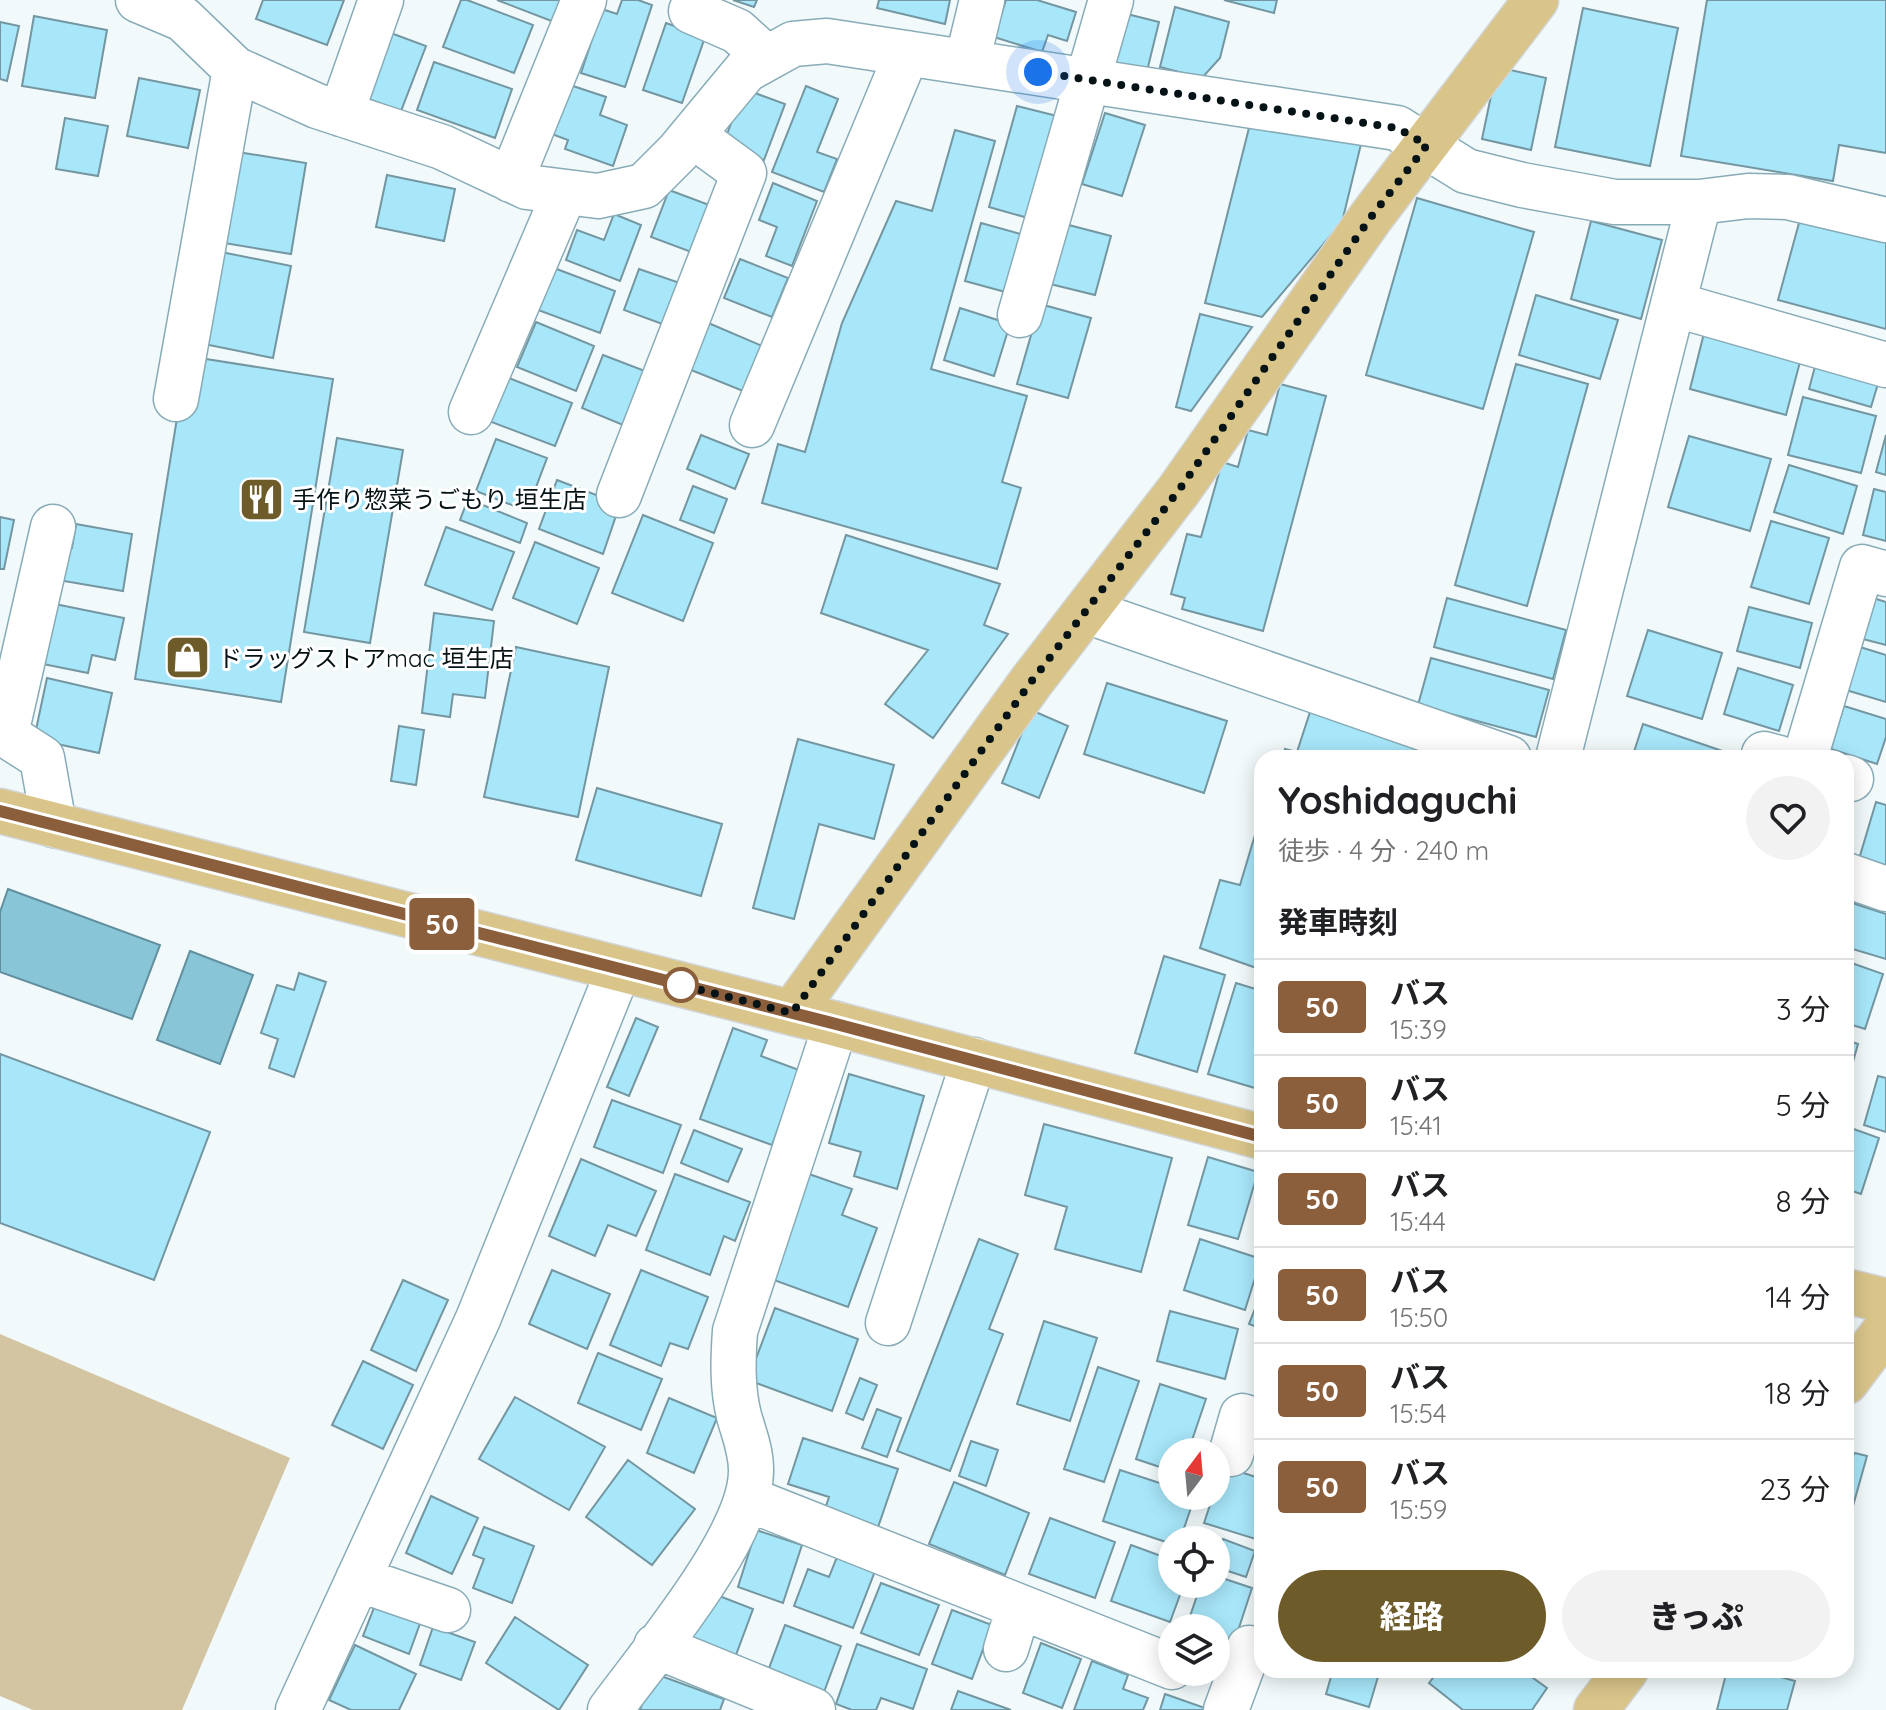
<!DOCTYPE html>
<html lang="ja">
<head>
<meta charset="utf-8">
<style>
	body { margin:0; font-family:Quicksand,"Noto Sans JP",sans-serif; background:#f2f2f2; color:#202124; height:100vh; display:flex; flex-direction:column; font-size:30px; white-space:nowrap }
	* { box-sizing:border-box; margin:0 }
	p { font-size:26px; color:#757577 }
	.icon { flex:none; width:44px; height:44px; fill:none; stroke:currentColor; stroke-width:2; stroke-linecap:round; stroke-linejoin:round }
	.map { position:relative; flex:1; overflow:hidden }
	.panel { position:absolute; left:1254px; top:750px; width:600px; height:928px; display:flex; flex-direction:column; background:#fff; border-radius:24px; box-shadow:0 4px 20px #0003 }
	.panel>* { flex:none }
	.badge { padding:0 16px; border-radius:6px; font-size:28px; line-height:52px }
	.needle { width:52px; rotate:16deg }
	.controls { position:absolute; left:1158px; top:1438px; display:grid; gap:16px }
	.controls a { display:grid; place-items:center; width:72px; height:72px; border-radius:50%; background:#fff; box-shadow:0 4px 20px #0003; font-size:40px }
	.you { position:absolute; width:40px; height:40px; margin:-20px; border:6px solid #fff; border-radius:50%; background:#1a73e8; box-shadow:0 0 0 12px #1a73e833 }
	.map>.badge { position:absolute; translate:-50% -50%; box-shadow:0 0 0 4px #fff }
	h2 { padding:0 24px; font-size:30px; line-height:72px }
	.round { display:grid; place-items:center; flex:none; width:84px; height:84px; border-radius:42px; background:#f2f2f2 }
	.overview { display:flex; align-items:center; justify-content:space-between; height:136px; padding:0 24px }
	h1 { font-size:38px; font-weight:800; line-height:60px }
	.action { display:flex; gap:16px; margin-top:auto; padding:16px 24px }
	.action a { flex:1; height:92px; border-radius:48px; background:#6d5b29; color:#fff; font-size:32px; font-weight:800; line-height:92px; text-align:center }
	.action a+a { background:#f2f2f2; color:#202124 }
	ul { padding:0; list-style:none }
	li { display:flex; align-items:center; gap:24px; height:96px; padding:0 24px; border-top:2px solid #e0e0e0 }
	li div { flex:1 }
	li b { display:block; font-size:30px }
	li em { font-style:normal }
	li .badge { min-width:88px; font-weight:700; text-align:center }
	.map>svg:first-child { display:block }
</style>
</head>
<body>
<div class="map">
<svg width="1886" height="1710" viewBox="0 0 1886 1710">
	<rect width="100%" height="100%" fill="#f1f9fb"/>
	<path fill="#d3c5a2" d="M 0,1334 L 290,1458 L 182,1710 L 33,1710 L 0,1696 Z"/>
	<path fill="#88c5d7" stroke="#618f9d" stroke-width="2" d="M 8,889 L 160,945 L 132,1019 L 0,972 L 0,912 Z
		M 190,951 L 253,975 L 220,1064 L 157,1040 Z"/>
	<path fill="#a8e7fa" stroke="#7396a1" stroke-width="2" d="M 263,0 L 344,0 L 327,45 L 256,19 Z
		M 461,0 L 467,0 L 533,25 L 514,73 L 443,47 Z
		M 497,0 L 562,0 L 554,22 Z
		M 622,0 L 638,0 L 652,5 L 625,87 L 581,73 L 602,9 L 617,14 Z
		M 733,0 L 757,0 L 754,7 Z
		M 879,0 L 950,0 L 945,24 L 877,8 Z
		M 1006,0 L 1037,0 L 1076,12 L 1067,41 L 1048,35 L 1042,52 L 994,37 Z
		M 1224,0 L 1277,0 L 1274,13 Z
		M 1707,0 L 1886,0 L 1886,153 L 1839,145 L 1833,181 L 1681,156 Z
		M 1175,7 L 1229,22 L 1220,58 L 1202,78 L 1160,67 Z
		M 1583,8 L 1678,28 L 1650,166 L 1555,147 Z
		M 1123,13 L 1159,22 L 1147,71 L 1111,62 Z
		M 34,16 L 107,30 L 95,98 L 22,86 Z
		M 0,22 L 19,26 L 7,81 L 0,79 Z
		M 666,23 L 705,37 L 682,103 L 643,90 Z
		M 380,29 L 426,46 L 401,111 L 355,94 Z
		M 434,62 L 512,89 L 495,138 L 417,110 Z
		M 1497,67 L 1546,78 L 1531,150 L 1482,139 Z
		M 139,78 L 200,90 L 188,148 L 127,136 Z
		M 567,84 L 606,97 L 600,115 L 627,125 L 613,166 L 565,149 L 568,140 L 549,133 Z
		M 806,86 L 838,99 L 817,152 L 837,159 L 824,192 L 772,172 Z
		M 744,89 L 785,104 L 764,160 L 723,145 Z
		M 1017,106 L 1057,116 L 1028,218 L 989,207 Z
		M 1253,112 L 1362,140 L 1342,222 L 1262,317 L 1205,303 Z
		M 1105,113 L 1145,125 L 1122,196 L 1082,184 Z
		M 65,118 L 108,126 L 98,176 L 56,169 Z
		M 955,130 L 995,141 L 931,369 L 1027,396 L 1002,482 L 1021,488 L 997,569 L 762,503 L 778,444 L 805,452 L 842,323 L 896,201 L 932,211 Z
		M 232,151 L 306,163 L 291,254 L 218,242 Z
		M 387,175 L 455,189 L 444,241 L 376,227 Z
		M 773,183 L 817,201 L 792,266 L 766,256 L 777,227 L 759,220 Z
		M 669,190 L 712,206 L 694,253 L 651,237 Z
		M 1417,198 L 1534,232 L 1483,409 L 1366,375 Z
		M 1802,212 L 1886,235 L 1886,329 L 1778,300 Z
		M 614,214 L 641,225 L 620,281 L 566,260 L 577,230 L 604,240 Z
		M 1591,221 L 1662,240 L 1641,319 L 1571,299 Z
		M 981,223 L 1024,235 L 1009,293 L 965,281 Z
		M 1065,224 L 1111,236 L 1095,295 L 1050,284 Z
		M 216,251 L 291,266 L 273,358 L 199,343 Z
		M 740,259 L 788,278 L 772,317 L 724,298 Z
		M 554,268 L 615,291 L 600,333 L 538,310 Z
		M 639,269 L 680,283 L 665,325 L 624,310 Z
		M 1536,295 L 1618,320 L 1600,379 L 1519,355 Z
		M 1040,304 L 1091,318 L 1068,398 L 1017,384 Z
		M 960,308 L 1010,324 L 994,376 L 944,360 Z
		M 1200,314 L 1252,327 L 1191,411 L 1176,407 Z
		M 536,322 L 594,346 L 576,391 L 517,367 Z
		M 706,322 L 767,348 L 748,393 L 686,368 Z
		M 1704,333 L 1801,358 L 1786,415 L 1690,389 Z
		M 603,355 L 645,371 L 623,425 L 582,408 Z
		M 187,356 L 333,379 L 281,702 L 135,679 Z
		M 1817,359 L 1880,377 L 1871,407 L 1809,389 Z
		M 1516,364 L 1588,384 L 1527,606 L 1455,585 Z
		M 499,374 L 572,403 L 555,446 L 481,418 Z
		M 1280,384 L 1326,396 L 1263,631 L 1182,609 L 1185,598 L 1171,594 L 1187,534 L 1201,537 L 1222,462 L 1238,467 L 1248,430 L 1267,435 Z
		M 1803,397 L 1876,416 L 1861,473 L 1788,455 Z
		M 701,435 L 749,454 L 735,489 L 687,469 Z
		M 1886,435 L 1886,475 L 1876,472 Z
		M 1689,436 L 1771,459 L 1750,531 L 1668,507 Z
		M 337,438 L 403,450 L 370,643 L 304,632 Z
		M 496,439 L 547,458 L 527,511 L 476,491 Z
		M 1789,465 L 1857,486 L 1843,534 L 1774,512 Z
		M 557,480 L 620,504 L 603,554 L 539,529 Z
		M 693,486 L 727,499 L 714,533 L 680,520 Z
		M 1874,489 L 1886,492 L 1886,541 L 1863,535 Z
		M 468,499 L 527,523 L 520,543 L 460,520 Z
		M 643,515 L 713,543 L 683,621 L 612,593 Z
		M 0,517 L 14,520 L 4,569 L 0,569 Z
		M 1771,521 L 1829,538 L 1809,604 L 1751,587 Z
		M 76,524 L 132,534 L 123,591 L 58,580 L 63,547 L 72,548 Z
		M 446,527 L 514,552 L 492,610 L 425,585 Z
		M 846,535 L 1000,584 L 984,625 L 1008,634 L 933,738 L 885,704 L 928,650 L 821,613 Z
		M 535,542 L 599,568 L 577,624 L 513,598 Z
		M 1870,597 L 1886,602 L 1886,645 L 1859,638 Z
		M 1447,598 L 1566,630 L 1553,679 L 1434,647 Z
		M 50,603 L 124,618 L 115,660 L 92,655 L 88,673 L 38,663 Z
		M 1749,607 L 1812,623 L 1800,668 L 1737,651 Z
		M 434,613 L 494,621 L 485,698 L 453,694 L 450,717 L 422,713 Z
		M 1648,630 L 1722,653 L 1702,719 L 1627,696 Z
		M 516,647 L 609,667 L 578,817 L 484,797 Z
		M 1860,647 L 1886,655 L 1886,702 L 1846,690 Z
		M 1431,658 L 1549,690 L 1536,737 L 1418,705 Z
		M 1738,668 L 1793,685 L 1779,731 L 1724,714 Z
		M 47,678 L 112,693 L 99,753 L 34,739 Z
		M 1107,683 L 1227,721 L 1204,793 L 1084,754 Z
		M 1844,706 L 1886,719 L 1886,737 L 1877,764 L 1831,749 Z
		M 1031,710 L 1068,726 L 1039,798 L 1002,783 Z
		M 1310,712 L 1442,752 L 1440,758 L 1283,758 L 1285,749 L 1297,752 Z
		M 1643,724 L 1743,758 L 1632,758 Z
		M 399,726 L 424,730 L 416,785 L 391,781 Z
		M 798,739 L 894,765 L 874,839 L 819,824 L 794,919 L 753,908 Z
		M 597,788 L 722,824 L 701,896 L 576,860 Z
		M 1876,802 L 1886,805 L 1886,867 L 1859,859 Z
		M 1258,825 L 1262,826 L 1262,970 L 1200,948 L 1220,880 L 1240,885 Z
		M 1846,901 L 1886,914 L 1886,959 L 1846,947 Z
		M 1164,956 L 1225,975 L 1197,1072 L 1135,1053 Z
		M 1846,961 L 1883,974 L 1865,1029 L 1846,1023 Z
		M 299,973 L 326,982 L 294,1077 L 269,1068 L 278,1039 L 261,1033 L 277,985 L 294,990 Z
		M 1236,983 L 1262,991 L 1262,1077 L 1258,1089 L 1208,1074 Z
		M 636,1018 L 658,1027 L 629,1096 L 607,1087 Z
		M 733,1028 L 767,1040 L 761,1056 L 799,1070 L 772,1145 L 700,1119 Z
		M 1846,1040 L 1858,1044 L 1846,1087 Z
		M 0,1054 L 210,1132 L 154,1280 L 0,1223 Z
		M 849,1074 L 924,1096 L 897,1189 L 854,1176 L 861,1152 L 829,1143 Z
		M 1878,1076 L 1886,1078 L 1886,1132 L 1864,1125 Z
		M 612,1100 L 681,1125 L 663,1173 L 594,1147 Z
		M 1044,1124 L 1172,1158 L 1141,1272 L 1055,1249 L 1067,1207 L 1025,1195 Z
		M 1848,1127 L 1879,1138 L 1861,1194 L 1846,1189 Z
		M 694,1130 L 742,1149 L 728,1182 L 681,1163 Z
		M 1208,1157 L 1258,1172 L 1238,1239 L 1188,1225 Z
		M 581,1159 L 656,1191 L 636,1236 L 608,1225 L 595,1256 L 549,1236 Z
		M 675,1174 L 750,1202 L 735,1241 L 724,1236 L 710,1275 L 646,1250 Z
		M 809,1174 L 852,1189 L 842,1215 L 877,1228 L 848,1307 L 771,1279 Z
		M 979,1239 L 1018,1254 L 989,1329 L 1003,1334 L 950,1471 L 897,1451 Z
		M 1200,1239 L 1261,1259 L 1245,1310 L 1184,1290 Z
		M 552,1270 L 610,1294 L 587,1349 L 529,1324 Z
		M 641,1270 L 708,1297 L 688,1349 L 670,1343 L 661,1366 L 610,1345 Z
		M 403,1280 L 448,1300 L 416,1371 L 371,1350 Z
		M 1262,1291 L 1262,1329 L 1249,1324 Z
		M 775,1308 L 858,1339 L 832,1411 L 748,1380 Z
		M 1170,1311 L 1238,1329 L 1225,1379 L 1157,1361 Z
		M 1044,1321 L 1097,1338 L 1070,1421 L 1017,1404 Z
		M 598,1353 L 662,1379 L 641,1430 L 578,1403 Z
		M 363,1361 L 413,1385 L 383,1449 L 332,1425 Z
		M 1098,1367 L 1139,1381 L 1104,1482 L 1064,1469 Z
		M 860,1378 L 877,1385 L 863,1420 L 846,1413 Z
		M 1160,1384 L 1206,1399 L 1188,1452 L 1172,1452 L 1172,1471 L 1136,1459 Z
		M 515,1397 L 605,1447 L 569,1510 L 479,1459 Z
		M 669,1398 L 717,1418 L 694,1473 L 647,1453 Z
		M 877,1409 L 901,1418 L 887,1457 L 862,1448 Z
		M 803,1438 L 898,1469 L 876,1533 L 823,1515 L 829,1497 L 788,1484 Z
		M 971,1441 L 998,1450 L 986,1486 L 959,1476 Z
		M 1855,1453 L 1867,1456 L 1846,1531 L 1846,1462 Z
		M 628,1460 L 695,1509 L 652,1565 L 586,1517 Z
		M 1222,1466 L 1262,1479 L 1262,1541 L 1204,1523 L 1213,1496 L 1216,1496 L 1216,1485 Z
		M 1120,1470 L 1172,1487 L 1172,1496 L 1195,1496 L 1180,1540 L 1172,1540 L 1172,1544 L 1103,1521 Z
		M 954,1482 L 1029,1513 L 1005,1575 L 929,1544 Z
		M 431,1496 L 478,1518 L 452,1574 L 406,1553 Z
		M 1050,1518 L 1115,1542 L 1095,1598 L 1029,1574 Z
		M 484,1527 L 534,1546 L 512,1603 L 473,1588 L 484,1559 L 473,1555 Z
		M 756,1530 L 802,1545 L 783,1603 L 738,1587 Z
		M 1223,1539 L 1255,1551 L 1246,1577 L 1216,1567 Z
		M 1131,1545 L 1172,1560 L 1172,1584 L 1184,1584 L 1170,1622 L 1111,1601 Z
		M 837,1557 L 875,1571 L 853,1628 L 794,1606 L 808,1569 L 829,1577 Z
		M 1216,1576 L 1252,1588 L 1233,1646 L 1216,1641 L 1216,1628 L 1186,1628 L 1201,1584 L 1216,1584 Z
		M 881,1583 L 939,1605 L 919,1655 L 861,1633 Z
		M 709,1592 L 753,1609 L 733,1663 L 688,1646 Z
		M 377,1600 L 422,1618 L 409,1654 L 363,1636 Z
		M 952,1610 L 992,1625 L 972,1679 L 932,1664 Z
		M 515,1617 L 588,1665 L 559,1710 L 486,1663 Z
		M 785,1625 L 841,1646 L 824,1692 L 768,1671 Z
		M 433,1627 L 475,1642 L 461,1680 L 420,1665 Z
		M 1041,1643 L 1081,1659 L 1062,1708 L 1023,1693 Z
		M 857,1644 L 927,1669 L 913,1709 L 881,1698 L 876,1710 L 852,1710 L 836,1704 Z
		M 355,1645 L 416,1674 L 399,1710 L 351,1710 L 329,1700 Z
		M 1092,1661 L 1128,1675 L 1123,1689 L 1148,1698 L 1143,1710 L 1074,1710 Z
		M 1333,1670 L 1380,1670 L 1369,1707 L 1326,1694 Z
		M 1439,1670 L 1522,1670 L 1547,1688 L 1532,1710 L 1463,1710 L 1429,1683 Z
		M 1727,1670 L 1755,1670 L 1795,1681 L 1787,1710 L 1717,1710 Z
		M 653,1673 L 724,1699 L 720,1710 L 640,1710 Z
		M 958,1691 L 1011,1710 L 951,1710 Z
		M 1165,1694 L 1205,1708 L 1204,1710 L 1160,1710 Z"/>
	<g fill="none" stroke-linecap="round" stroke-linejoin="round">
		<defs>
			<path id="minor" d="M 138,0 L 183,19 L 235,69 L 317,106 L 442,147 L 527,187 L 598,196 L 644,186 L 678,152 L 746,70 L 793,44 L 827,41 L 1397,128 L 1466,171 L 1522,185 L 1615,202 L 1699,202 L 1748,196 L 1788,197 L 1886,220
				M 691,11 L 737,31 L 767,58
				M 967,62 L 982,0
				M 341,114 L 381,0
				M 511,180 L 584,0
				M 1673,304 L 1886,365
				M 1020,315 L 1111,0
				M 176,399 L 235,69
				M 471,412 L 565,192
				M 752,425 L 907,53
				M 619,495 L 744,173 L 692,135
				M 1086,611 L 1509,758
				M 0,731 L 42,758 L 54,825
				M 6,734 L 53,527
				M 1764,754 L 1779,758
				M 1558,758 L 1699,202
				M 1805,758 L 1862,567 L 1886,574
				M 1846,777 L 1851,779
				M 1846,875 L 1886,889
				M 888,1323 L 974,1060
				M 1231,1454 L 1242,1416 L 1262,1422
				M 748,1499 L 1172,1667
				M 358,1579 L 448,1610
				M 656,1646 L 813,1710
				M 1006,1649 L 1019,1607
				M 298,1710 L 478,1319 L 619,969
				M 610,1710 C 650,1655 752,1536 751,1470 C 751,1450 744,1434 739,1416 C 732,1388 733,1359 735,1331 L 836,1024
				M 1226,1710 L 1249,1648"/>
			<path id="major" d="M 0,811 L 836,1024 L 1262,1137
				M 792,1013 L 1031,682 L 1179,490 L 1371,217 L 1536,0
				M 1846,1291 L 1886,1301
				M 1846,1382 L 1886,1329
				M 1596,1710 L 1626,1670"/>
		</defs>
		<use href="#minor" stroke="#88acb7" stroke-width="47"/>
		<use href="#major" stroke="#d2d4d5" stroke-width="47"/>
		<use href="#minor" stroke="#fff" stroke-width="44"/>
		<use href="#major" stroke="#d9c58a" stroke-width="44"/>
	</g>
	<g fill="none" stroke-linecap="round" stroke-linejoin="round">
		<defs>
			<path id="line" d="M 0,811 L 836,1024 L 1262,1137"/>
		</defs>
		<use href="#line" stroke="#fff" stroke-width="18"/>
		<use href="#line" stroke="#8b5e3c" stroke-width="12"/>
		<path stroke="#051216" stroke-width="8" stroke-dasharray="0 14.4" d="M 681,985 L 677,984 L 792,1013 L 1031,682 L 1179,490 L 1371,217 L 1427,145 L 1397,128 L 1038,72"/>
	</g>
	<defs>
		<symbol id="restaurant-square" viewBox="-11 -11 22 22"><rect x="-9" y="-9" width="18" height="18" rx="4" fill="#6d5b29" stroke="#fff"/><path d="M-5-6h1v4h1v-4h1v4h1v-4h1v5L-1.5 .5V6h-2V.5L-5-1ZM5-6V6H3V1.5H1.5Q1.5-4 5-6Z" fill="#fff"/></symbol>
		<symbol id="shop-square" viewBox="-11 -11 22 22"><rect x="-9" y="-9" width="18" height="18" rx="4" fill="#6d5b29" stroke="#fff"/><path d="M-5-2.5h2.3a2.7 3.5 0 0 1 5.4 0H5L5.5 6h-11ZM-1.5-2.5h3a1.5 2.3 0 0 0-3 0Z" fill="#fff"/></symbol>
	</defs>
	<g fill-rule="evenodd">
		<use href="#restaurant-square" x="236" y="474" width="51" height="51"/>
		<use href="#shop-square" x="162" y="632" width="51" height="51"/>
	</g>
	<circle fill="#fff" stroke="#8b5e3c" stroke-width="4" cx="681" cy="985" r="16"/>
	<g text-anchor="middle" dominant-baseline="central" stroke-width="6" stroke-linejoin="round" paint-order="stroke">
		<g font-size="24" fill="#051216" stroke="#fff" text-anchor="start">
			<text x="292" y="499">手作り惣菜うごもり 垣生店</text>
			<text x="218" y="658">ドラッグストアmac 垣生店</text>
		</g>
	</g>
</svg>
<div class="controls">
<a><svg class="needle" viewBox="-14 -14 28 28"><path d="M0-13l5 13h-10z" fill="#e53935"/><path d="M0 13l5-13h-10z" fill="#757577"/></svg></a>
<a><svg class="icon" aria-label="locate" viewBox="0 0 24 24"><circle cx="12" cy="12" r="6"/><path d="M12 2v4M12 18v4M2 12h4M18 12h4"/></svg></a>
<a><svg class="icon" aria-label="layers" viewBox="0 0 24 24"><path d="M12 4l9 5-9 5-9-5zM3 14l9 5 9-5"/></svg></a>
</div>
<div class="you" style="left:1038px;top:72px"></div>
<b class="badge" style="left:442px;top:924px;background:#8b5e3c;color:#fff">50</b>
<section class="panel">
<div class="overview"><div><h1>Yoshidaguchi</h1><p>徒歩 · 4 分 · 240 m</p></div><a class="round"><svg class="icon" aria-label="heart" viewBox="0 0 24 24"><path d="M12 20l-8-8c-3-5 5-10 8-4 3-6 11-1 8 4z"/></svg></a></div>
<h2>発車時刻</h2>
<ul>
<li><span class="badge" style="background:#8b5e3c;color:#fff">50</span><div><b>バス</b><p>15:39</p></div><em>3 分</em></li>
<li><span class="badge" style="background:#8b5e3c;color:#fff">50</span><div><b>バス</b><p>15:41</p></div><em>5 分</em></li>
<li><span class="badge" style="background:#8b5e3c;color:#fff">50</span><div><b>バス</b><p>15:44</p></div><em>8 分</em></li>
<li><span class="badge" style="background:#8b5e3c;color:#fff">50</span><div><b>バス</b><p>15:50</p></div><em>14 分</em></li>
<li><span class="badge" style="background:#8b5e3c;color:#fff">50</span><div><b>バス</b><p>15:54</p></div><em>18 分</em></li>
<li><span class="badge" style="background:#8b5e3c;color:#fff">50</span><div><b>バス</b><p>15:59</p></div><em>23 分</em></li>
</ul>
<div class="action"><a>経路</a><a>きっぷ</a></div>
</section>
</div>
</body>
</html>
